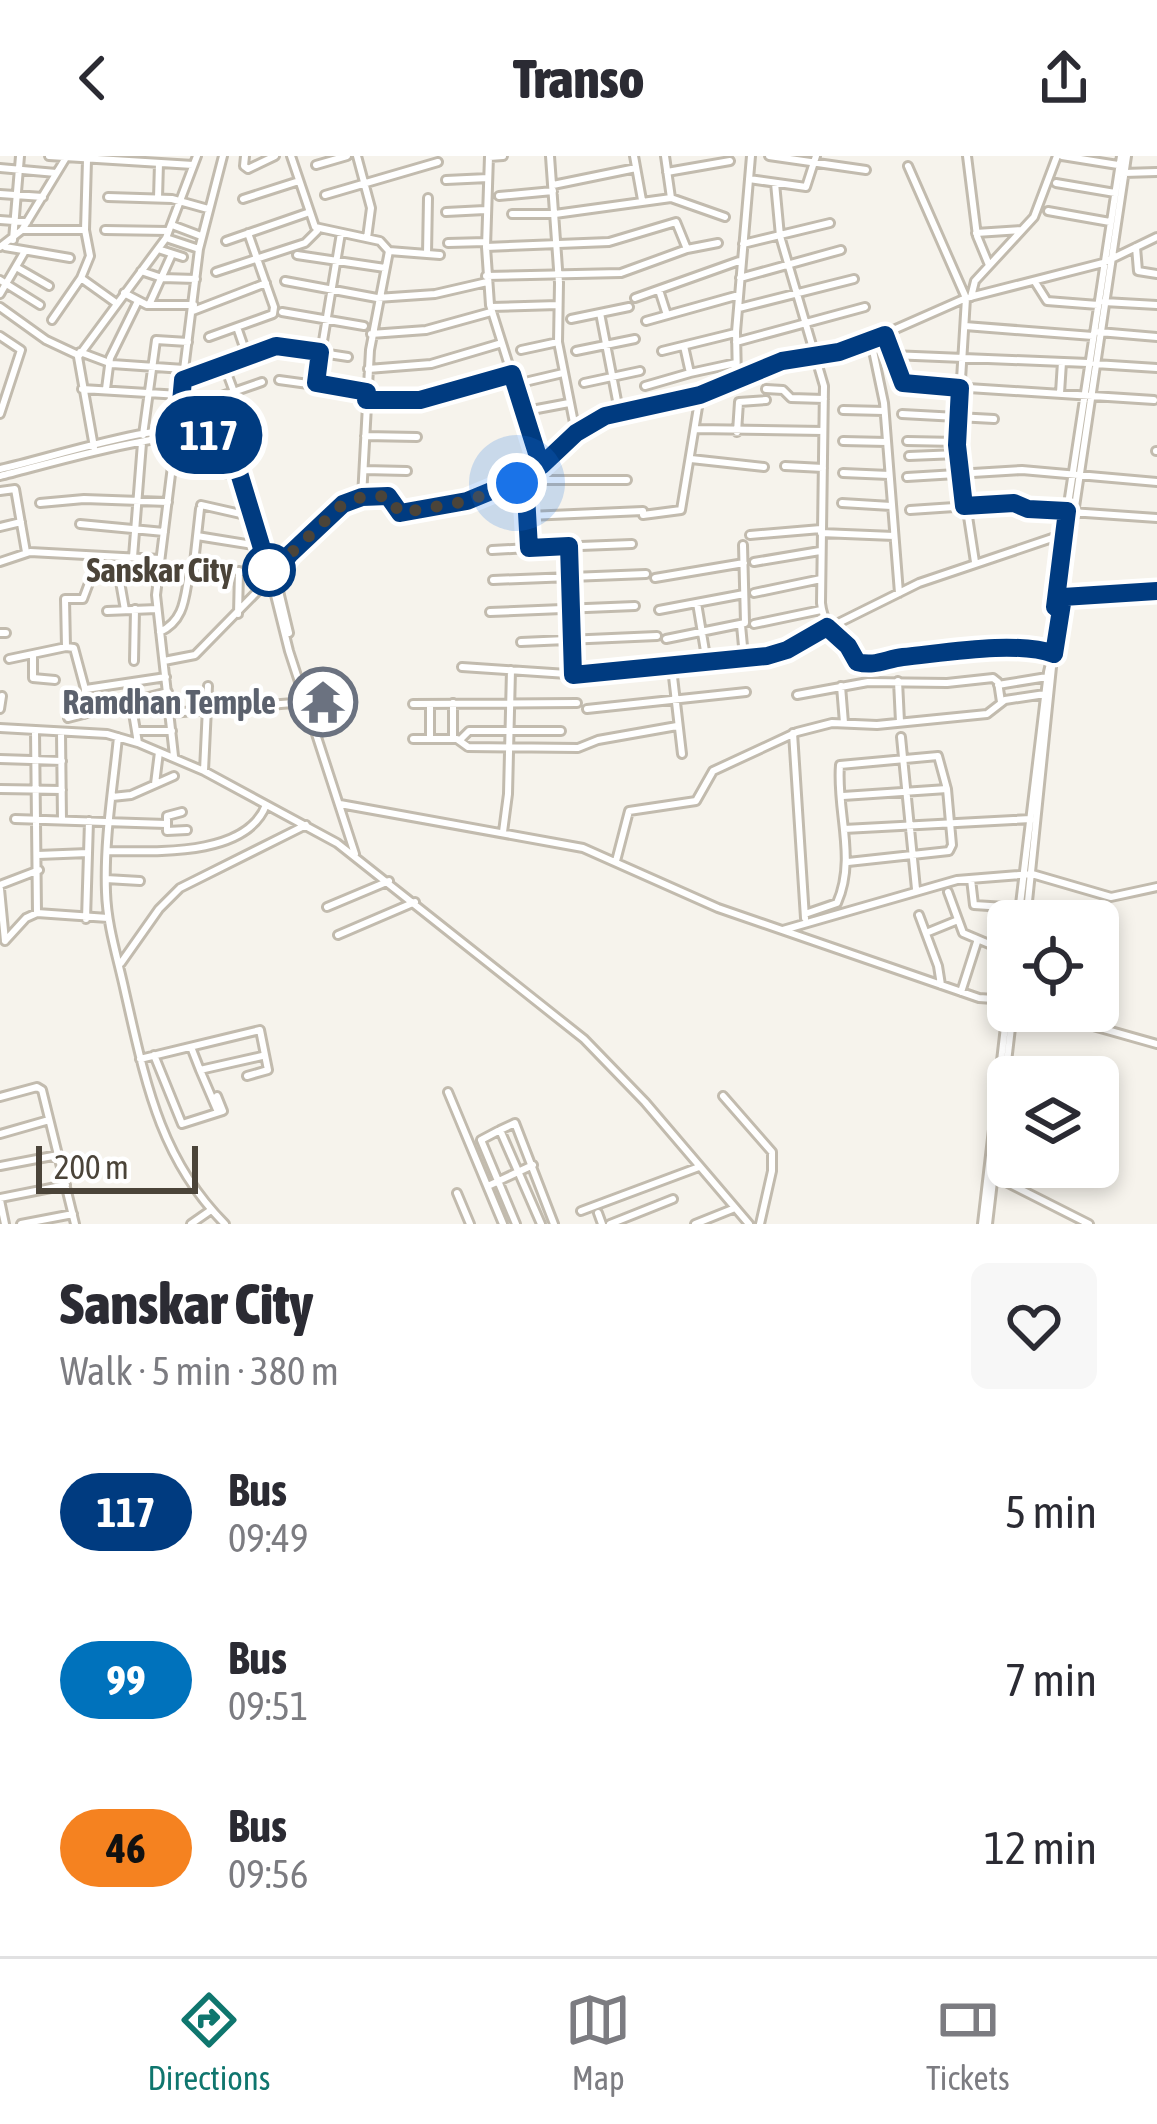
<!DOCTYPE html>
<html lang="en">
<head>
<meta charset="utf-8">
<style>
	body { margin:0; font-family:"Asap Condensed",sans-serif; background:#f7f7f7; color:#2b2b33; height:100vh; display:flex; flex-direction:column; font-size:45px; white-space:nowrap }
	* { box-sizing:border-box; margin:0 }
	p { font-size:39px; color:#7c7c81 }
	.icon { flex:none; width:66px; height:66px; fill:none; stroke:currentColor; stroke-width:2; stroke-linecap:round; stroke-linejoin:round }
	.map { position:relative; height:1068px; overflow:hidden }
	.sheet { display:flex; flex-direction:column; background:#fff; flex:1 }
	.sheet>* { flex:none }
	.badge { padding:0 24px; border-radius:39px; font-size:42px; line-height:78px }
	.controls { position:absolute; left:987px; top:744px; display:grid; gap:24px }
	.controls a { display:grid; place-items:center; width:132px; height:132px; border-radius:18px; background:#fff; box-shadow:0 6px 18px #0003; font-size:60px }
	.scale { position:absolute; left:36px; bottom:30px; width:162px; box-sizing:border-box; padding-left:12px; border:6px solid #4b4439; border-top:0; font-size:33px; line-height:42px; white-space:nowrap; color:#4b4439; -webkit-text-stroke:9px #fff; paint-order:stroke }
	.you { position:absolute; width:60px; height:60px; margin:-30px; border:9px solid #fff; border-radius:50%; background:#1a73e8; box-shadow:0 0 0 18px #1a73e833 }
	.map>.badge { position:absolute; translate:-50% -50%; box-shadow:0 0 0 6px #fff }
	.round { display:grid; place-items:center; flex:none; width:126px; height:126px; border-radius:18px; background:#f7f7f7 }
	.headline { display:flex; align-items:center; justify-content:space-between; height:204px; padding:0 60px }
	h1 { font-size:57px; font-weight:800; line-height:90px }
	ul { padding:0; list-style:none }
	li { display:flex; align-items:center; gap:36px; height:168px; padding:0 60px }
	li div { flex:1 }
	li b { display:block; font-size:45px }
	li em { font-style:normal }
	li .badge { min-width:132px; font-weight:700; text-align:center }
	header { display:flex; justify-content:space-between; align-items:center; height:156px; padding:0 60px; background:#fff; font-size:54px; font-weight:800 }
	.tab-bar { display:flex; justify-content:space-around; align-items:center; height:168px; border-top:3px solid #e1e1e2; background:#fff; font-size:33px; color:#7c7c81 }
	.tab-bar a { display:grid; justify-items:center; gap:6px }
	.tab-bar .on { color:#0f766e }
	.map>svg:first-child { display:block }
</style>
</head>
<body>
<header><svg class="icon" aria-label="back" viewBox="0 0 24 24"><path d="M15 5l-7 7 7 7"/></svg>Transo<svg class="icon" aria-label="share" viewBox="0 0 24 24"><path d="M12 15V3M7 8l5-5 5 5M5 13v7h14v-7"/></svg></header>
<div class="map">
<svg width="1157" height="1068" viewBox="0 0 1157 1068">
	<rect width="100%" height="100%" fill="#f6f3ec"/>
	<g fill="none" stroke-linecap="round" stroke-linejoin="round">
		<defs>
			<path id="minor" d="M 49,0 L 193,9
				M 245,0 L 244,10 L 248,13 L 275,0
				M 291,0 L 315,71 L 380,85 L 389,95 L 370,194 L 362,341
				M 357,0 L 371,52 L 367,82
				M 489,0 L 486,91 L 490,149 L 545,324 L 627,324
				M 550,0 L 559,127 L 558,186 L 576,277
				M 634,0 L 642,44
				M 665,0 L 671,42
				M 769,0 L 866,14
				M 967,0 L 977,80 L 989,109
				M 1062,0 L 1118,9
				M 489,1 L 503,0
				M 316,9 L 347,0
				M 908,10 L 966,142 L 957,289 L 975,406
				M 0,12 L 56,17
				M 667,16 L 730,5
				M 1124,17 L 1157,16
				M 749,23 L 806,31 L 816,0
				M 446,24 L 488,22
				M 775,27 L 780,80 L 824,230 L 821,447 C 824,475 844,484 857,506 C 875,511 886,503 903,502 C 944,497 1016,483 1054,498
				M 1056,27 L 1115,37
				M 553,29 L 636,12
				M 0,38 L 43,41
				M 325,39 L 438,6
				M 499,40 L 553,35
				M 108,41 L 172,43 L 208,53
				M 158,42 L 159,7
				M 243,43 L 299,25
				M 1048,55 L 1110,66
				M 446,56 L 485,54
				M 512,58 L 555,58 L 671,42 L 725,61
				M 0,64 L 27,66
				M 172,69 L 201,80
				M 22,74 L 85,74
				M 105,74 L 168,75
				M 976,77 L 1021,74
				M 166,82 L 199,93
				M 13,84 L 20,0
				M 226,85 L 307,57
				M 448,87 L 486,86
				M 743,88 L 830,67
				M 0,91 L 22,74 L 67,0
				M 5,91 L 70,102
				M 486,91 L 609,86 L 676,66 L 687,93
				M 1136,91 L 1138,115 L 1157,118
				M 158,93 L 183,101
				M 389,95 L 427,98 L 428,42
				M 427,98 L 440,99
				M 297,99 L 385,112
				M 16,111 L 49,130
				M 141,115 L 162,122 L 196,123
				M 216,116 L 305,87 L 317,75
				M 486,120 L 621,117 L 687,93 L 718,87
				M 81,122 L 116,147
				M 740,122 L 841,94
				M 0,124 L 40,149
				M 285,125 L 377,142 L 435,138 L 487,126
				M 1035,126 L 1047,145 L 1098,149
				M 659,134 L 667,159
				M 124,137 L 147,149 L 194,149
				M 0,138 L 25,95
				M 971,141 L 975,125 L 1034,61 L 1057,0
				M 635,142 L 739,105
				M 1104,146 L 1157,149
				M 149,149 L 172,98
				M 0,151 L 46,184 L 78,199
				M 491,151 L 558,149
				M 739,152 L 854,123
				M 193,155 L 266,127
				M 282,156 L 364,170
				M 600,157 L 619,255
				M 571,163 L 629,151
				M 52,164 L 81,122 L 90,100 L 85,74 L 87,4
				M 646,165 L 739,139
				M 965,170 L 1093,180
				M 237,171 L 247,200
				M 1099,176 L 1157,181
				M 371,178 L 426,174 L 491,156
				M 885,179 L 898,220 L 907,228 L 1154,244
				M 0,180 L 21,194 L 0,258
				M 209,181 L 273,158 L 274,151 L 248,77
				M 871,185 L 884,247 L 899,437
				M 736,186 L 865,151
				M 521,194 L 558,186
				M 576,195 L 635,183
				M 662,195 L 735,177
				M 80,196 L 112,208 L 184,213
				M 891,199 L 1088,207
				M 1095,208 L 1157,212
				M 224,209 L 234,236
				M 368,213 L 431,208 L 502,187
				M 690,217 L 736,207
				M 183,224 L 276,190 L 348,201
				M 279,224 L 367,236
				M 737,224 L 736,176 L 751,0
				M 529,225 L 563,217
				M 316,227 L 341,77
				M 584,227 L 640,215
				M 645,230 L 690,217 L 684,190
				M 82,233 L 180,239
				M 106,233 L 110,202 L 138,145
				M 766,233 L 783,234 L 791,242 L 824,243
				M 1060,237 L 1062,206
				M 213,243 L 262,226
				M 366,244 L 420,245 L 512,218
				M 537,253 L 569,247
				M 843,254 L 884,255
				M 902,258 L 994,263
				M 696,273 L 823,275
				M 737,276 L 739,246 L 766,244
				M 205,278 L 208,318 L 241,318
				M 143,279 L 156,184 L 188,186
				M 365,280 L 417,281
				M 843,285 L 887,286
				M 907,285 L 957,286
				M 94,291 L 78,201 L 166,82 L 197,0
				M 1156,295 L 1157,295
				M 909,300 L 958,298
				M 691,303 L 764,311
				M 785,310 L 823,312
				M 0,313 C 59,300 174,259 229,276 L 236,285 L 268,389 L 289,477
				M 364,314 L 407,315
				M 843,317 L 889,319
				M 0,320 C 46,309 192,264 229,284 L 264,395 L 289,495 L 355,698
				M 525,321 L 529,392 L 632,388
				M 907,321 L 1022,314 L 1157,326
				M 0,335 L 15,333 L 26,396
				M 40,347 L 84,343 L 168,346
				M 842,347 L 891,350
				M 201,349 L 254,361
				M 910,354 L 1014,347 L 1028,353 L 1157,362
				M 643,359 L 681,354 L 700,239
				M 528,360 L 643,355
				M 80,368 L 164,376
				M 0,371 L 21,366
				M 821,377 L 894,380
				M 750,379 L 821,373
				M 197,380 L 265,391
				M 569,390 L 573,518
				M 492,394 L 529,392
				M 133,401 L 142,287
				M 0,406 L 30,396 L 160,403
				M 754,406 L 820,395
				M 194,407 L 200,353
				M 119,420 L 125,454
				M 655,422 L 744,407
				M 493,424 L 646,418
				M 754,437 L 821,423
				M 1063,441 L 1157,435
				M 697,447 L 707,507
				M 659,454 L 744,438
				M 107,455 L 157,453
				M 490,456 L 635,450
				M 238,458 L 239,415
				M 1059,459 L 1127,0
				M 754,468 L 821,454
				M 741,469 L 744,501
				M 160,476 C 188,463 184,435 191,409 L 269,419
				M 0,477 L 6,477
				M 666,483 L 745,467 L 743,389
				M 521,486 L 657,480
				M 66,491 L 65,443 L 83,443 L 92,419 L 131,420
				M 33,500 L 33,522 L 55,524
				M 9,503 L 66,491 L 74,492 L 85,533 L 84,558
				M 134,505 L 135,453
				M 164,505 L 195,499 L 343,348 L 362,341 L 388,341 L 400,357 L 467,345 L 505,333 L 541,310 L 576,277 L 605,260 L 700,239 L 793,202 L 848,194 L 966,142 L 1103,107 L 1157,81
				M 462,511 L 582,519 L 778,497 L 919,427 L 1064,378
				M 672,512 L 682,598
				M 898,525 L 900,566
				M 998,529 L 1047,521
				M 841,530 L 844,567
				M 86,533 L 166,521
				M 797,539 L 868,526 L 947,527 L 993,522 L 998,526 L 1001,546
				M 131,545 L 138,587
				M 413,548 L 577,547
				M 430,548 L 430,583
				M 0,553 L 2,540
				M 587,553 L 746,536
				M 171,557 L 305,546
				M 68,562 L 168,536
				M 0,572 L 107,578 L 138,587 L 204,615 L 337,687 L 584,883 L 645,946 L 749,1068
				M 35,575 L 37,757
				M 136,575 L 172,575
				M 61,577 L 62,664
				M 793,577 L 805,762
				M 118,581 C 113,632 104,684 106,736 C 107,770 118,803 125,836 C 145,923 159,1002 225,1068
				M 901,581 L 916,733
				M 413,583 L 457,583 L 468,591 L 578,592 L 598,584 L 677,570
				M 453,583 L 453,547
				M 460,584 L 469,575 L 561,575
				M 174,600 L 156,439 L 199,93 L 223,0
				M 0,603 L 62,605
				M 204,615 L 208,530
				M 155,628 L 159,596
				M 0,633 L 62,634
				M 843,640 L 947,633
				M 112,641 L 131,639 L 174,620
				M 340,648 L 583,692 L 718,752 L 979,842 L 1008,844
				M 182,656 L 167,660 L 167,675 L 187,674
				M 15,663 L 166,668
				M 844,673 L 1031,663
				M 503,676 L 508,638 L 511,514
				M 107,695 C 152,695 246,702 266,649
				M 38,699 L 88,697
				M 616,705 L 629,655 L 696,645 L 713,615 L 797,576 L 832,567 L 877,569 L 987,558 L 1005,544 L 1045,538
				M 106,723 L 140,725
				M 971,723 L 974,749 L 1020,752
				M 0,729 L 39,714
				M 0,733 L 5,785
				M 948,736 L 963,777 L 1008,796
				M 327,751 L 389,725
				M 805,758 L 837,747 C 857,702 836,655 840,609 L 938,600 L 947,633 L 952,689 L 949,695 L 848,706
				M 919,759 L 938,810 L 941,829
				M 86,763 L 89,665
				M 1018,765 L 1048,516 L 1058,474 L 1055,451 L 1067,355 L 1121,0
				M 1026,765 L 1052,511
				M 783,774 L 957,724 L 1032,718 L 1111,741 L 1157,731
				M 926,777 L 958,764
				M 338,779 L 415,746
				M 5,785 L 26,762 L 37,757 L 108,762
				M 121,807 L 159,753 L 180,732 L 306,669
				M 961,836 L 977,786
				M 1040,855 L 1157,888
				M 191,891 L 200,914 L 262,900
				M 154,899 L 182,968 L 223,955 L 217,940
				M 140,903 L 260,874 L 268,914 L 247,920
				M 200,914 L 218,956
				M 448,936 L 503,1068
				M 723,940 L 772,996 L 772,1015 L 760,1068
				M 0,941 L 37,931 L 42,934 L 75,1068
				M 498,975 L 481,984 L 516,1068
				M 0,978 L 49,964
				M 0,1010 L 58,999
				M 994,1020 L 1089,1068
				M 488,1030 L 533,1009
				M 457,1037 L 470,1068
				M 0,1042 L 66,1029
				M 0,1044 L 5,1068
				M 581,1055 L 699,1011
				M 598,1057 L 602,1068
				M 21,1068 L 73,1058
				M 191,1068 L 211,1054
				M 541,1068 L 500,974 L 515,967 L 554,1068
				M 610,1068 L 673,1043
				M 695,1068 L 735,1052
				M 982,1068 L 1008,845
				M 988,1068 L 1013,855"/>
		</defs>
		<use href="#minor" stroke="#c2bbae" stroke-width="12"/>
		<use href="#minor" stroke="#fff" stroke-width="6"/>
	</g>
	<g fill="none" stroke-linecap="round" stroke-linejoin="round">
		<defs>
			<path id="line" d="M 1055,451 L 1067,355 L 1028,353 L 1014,347 L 964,350 L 957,289 L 960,232 L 903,227 L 885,179 L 839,196 L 782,205 L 700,239 L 605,260 L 576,277 L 541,310 L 512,218 L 420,244 L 366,244 L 367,236 L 316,227 L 320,196 L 276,190 L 183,224 L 178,279 L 218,279 L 229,284 L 271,422 L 290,398 L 343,348 L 362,341 L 388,340 L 400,357 L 467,345 L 525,321 L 529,392 L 569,390 L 573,519 L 767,500 L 787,494 L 827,471 L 848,490 L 857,506 C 875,511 886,503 903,501 C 944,497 1016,484 1054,498 L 1063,441 L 1157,435"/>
		</defs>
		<use href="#line" stroke="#fff" stroke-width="27"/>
		<use href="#line" stroke="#003b80" stroke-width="18"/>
		<path stroke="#4b4439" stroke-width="12" stroke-dasharray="0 21.6" d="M 269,414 L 271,422 L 290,398 L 343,348 L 362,341 L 388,340 L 400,357 L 467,345 L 517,327"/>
	</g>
	<defs>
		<symbol id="temple-ring" viewBox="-11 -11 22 22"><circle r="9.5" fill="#fff" stroke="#6b7280" stroke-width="1.5"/><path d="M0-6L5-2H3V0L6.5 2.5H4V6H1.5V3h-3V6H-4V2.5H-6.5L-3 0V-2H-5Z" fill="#6b7280"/></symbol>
	</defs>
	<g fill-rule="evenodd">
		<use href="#temple-ring" x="285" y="508" width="76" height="76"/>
	</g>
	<circle fill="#fff" stroke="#003b80" stroke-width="6" cx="269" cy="414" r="24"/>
	<g text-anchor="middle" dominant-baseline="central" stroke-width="9" stroke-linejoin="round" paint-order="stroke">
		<g font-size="33" font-weight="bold" fill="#4b4439" stroke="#fff" text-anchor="end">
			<text x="233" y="414">Sanskar City</text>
		</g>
		<g font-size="33" font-weight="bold" fill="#5b616d" stroke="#fff" text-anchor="end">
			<text x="276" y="546">Ramdhan Temple</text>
		</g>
	</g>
</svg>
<div class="controls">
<a><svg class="icon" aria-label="locate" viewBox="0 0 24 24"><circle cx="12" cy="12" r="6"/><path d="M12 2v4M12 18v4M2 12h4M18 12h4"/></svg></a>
<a><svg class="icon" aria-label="layers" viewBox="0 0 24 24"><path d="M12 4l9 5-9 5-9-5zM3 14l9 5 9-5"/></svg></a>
</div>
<div class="scale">200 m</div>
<div class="you" style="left:517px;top:327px"></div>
<b class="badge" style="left:209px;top:279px;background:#003b80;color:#fff">117</b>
</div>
<section class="sheet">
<div class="headline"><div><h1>Sanskar City</h1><p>Walk · 5 min · 380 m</p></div><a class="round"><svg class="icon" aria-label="heart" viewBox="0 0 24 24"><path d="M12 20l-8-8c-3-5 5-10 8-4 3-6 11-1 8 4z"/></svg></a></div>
<ul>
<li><span class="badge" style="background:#003b80;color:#fff">117</span><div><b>Bus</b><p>09:49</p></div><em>5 min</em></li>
<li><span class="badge" style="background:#0072bc;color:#fff">99</span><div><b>Bus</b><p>09:51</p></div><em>7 min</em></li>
<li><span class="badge" style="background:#f58220;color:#111">46</span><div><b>Bus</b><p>09:56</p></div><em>12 min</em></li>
</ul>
</section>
<nav class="tab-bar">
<a class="on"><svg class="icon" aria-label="directions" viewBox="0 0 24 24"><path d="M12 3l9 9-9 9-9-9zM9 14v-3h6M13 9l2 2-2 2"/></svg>Directions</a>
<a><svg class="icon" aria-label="map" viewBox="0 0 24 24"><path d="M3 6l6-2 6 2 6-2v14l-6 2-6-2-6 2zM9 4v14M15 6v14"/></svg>Map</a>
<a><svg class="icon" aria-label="tickets" viewBox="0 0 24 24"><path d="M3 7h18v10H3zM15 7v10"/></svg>Tickets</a>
</nav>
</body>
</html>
